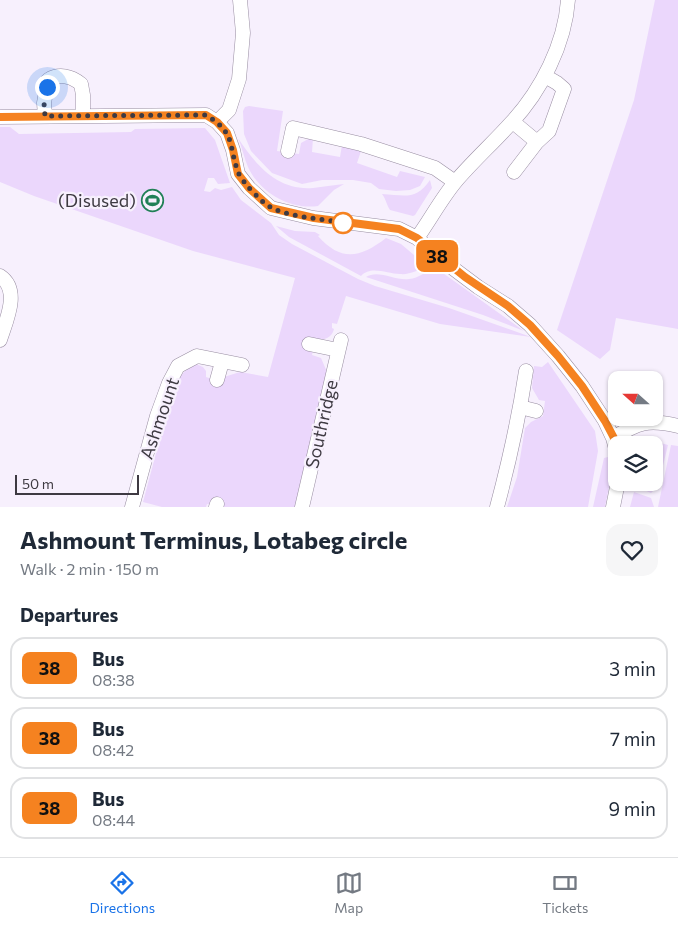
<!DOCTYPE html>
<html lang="en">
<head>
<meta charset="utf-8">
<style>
	body { margin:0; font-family:Commissioner,sans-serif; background:#f6f6f7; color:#1f2937; height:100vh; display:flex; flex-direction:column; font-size:19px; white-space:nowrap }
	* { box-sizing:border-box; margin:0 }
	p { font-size:16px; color:#747a83 }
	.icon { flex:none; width:28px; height:28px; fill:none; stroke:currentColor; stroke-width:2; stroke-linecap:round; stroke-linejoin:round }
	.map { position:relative; height:507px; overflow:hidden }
	.drawer { display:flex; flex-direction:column; background:#fff; flex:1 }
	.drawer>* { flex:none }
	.badge { padding:0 10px; border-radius:8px; font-size:18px; line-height:32px }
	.needle { width:32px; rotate:291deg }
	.controls { position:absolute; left:608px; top:371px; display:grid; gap:10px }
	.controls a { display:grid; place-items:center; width:55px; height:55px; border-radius:10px; background:#fff; box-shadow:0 1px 4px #0004; font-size:25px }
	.scale { position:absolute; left:15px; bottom:12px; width:124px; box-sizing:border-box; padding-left:5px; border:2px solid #3e3a42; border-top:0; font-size:14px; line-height:18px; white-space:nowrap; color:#3e3a42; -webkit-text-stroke:4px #f7f0fd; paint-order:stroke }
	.you { position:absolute; width:25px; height:25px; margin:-12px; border:4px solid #fff; border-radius:50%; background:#1a73e8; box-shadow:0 0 0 8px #1a73e833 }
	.map>.badge { position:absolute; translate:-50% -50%; box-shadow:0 0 0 2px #fff }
	h2 { padding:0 20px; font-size:19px; line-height:45px }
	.round { display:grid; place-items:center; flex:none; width:52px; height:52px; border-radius:15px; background:#f6f6f7 }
	.overview { display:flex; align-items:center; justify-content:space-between; height:85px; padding:0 20px }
	h1 { font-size:24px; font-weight:700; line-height:38px }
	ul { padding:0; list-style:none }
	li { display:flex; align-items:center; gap:15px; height:62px; margin:0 10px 8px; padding:0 10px; border:2px solid #e0e1e3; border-radius:15px }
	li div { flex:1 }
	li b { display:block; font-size:19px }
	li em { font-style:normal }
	li .badge { min-width:55px; font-weight:700; text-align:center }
	.menu { display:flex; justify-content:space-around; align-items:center; height:70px; border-top:1px solid #e0e1e3; background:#fff; font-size:14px; color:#747a83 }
	.menu a { display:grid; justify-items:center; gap:2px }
	.menu .current { color:#1a73e8 }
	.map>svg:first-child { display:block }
</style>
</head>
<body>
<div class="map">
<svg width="678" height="507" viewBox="0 0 678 507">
	<rect width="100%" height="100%" fill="#f7f0fd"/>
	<path fill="#ebd7fc" d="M 655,0 L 678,0 L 678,329 L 616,318 L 610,350 L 600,359 L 557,330 L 634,100 Z
		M 249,106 L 283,111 L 277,151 L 299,154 L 301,143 L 310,138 L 313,138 L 312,152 L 340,157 L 342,145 L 361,151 L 357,163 L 397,177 L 400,171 L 425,177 L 420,186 L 410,190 L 396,191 L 379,189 L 371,183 L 353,180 L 322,180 L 302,184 L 272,173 L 251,151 L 244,134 L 243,111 L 245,107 Z
		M 0,127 L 10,127 L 19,134 L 131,132 L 135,129 L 205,128 L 215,140 L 230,183 L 218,184 L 214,178 L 208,178 L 204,191 L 210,192 L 215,188 L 221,190 L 232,187 L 241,200 L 271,223 L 279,235 L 292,244 L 358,279 L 375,286 L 449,308 L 531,337 L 440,324 L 346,296 L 337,324 L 332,323 L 332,328 L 334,329 C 332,338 324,340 315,340 L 312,355 L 321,358 L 327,372 L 295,507 L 218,507 L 207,504 L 206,507 L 162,507 L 143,502 L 171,397 C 176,383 181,370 196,364 L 203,367 L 206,371 L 206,377 L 222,382 L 224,377 L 240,372 L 268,377 L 295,278 L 193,251 L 34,196 L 0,182 Z
		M 238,138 C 255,164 277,191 313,188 C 323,187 333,185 344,184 L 334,190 L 318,206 C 290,210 260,193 248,167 C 244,158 242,147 238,138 Z
		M 430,180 L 432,188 L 415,215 L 413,216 L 390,210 C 387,206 386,199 382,194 C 404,195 416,201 430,180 Z
		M 276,226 L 295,231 L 315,232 L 320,235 L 318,236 C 341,262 360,258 386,238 L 401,244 L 427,266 C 418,270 410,275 400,274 C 387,274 371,265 361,276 L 289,237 Z
		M 433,266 L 524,331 L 483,315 L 366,277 C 378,269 395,281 409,279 C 419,278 426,272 433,266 Z
		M 548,362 L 595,431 L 598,451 L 588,507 L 507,507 L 517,477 L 525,428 L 531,422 L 543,416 L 545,401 L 539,400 L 532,388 L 534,366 L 542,367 Z
		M 643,438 L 668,445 L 658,486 L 651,493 L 635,486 L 636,483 L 654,482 L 654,445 L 633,445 L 634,442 Z
		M 671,445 L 678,446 L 678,507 L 658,507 Z
		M 608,457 L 611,477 L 605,507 L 593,507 L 604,458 Z
		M 634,492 L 651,498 L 654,507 L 630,507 Z"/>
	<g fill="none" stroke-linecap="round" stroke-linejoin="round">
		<defs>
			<path id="street" d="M 45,116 L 44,103 L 48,80 C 59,73 71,76 81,84 L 83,95 L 83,116
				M 0,117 L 206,115 L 217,122 L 227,133 L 233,150 L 238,174 L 249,188 L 271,208 L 313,218 L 399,229 L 417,238 L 438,257 L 478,287 L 508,306 L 530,325 L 558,356 L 582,386 L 605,421 L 613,438 L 616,449
				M 217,122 L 229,110 L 239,79 L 243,33 L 240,0
				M 513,122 L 537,142 L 549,131 L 564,89 L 557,83 L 545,76
				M 288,151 L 293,128 L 361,144 L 435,168 L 455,182
				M 514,172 L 537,142
				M 417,238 C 430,220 441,199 456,181 C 473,161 493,143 511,123 C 541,91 565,44 568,0
				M 0,276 C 21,290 6,321 0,340
				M 309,344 L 338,350
				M 217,380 L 222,362
				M 520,407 L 536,411
				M 613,438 C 639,422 648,419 678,426
				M 132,507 L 157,416 L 169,383 L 178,366 L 197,356 L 242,365
				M 216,507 L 217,504
				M 302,507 L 341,340
				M 497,507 C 509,462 519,417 526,371
				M 613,507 L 618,482"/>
		</defs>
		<use href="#street" stroke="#998ea2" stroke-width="15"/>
		<use href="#street" stroke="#fff" stroke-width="14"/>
	</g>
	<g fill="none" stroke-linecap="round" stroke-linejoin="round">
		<defs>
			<path id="line" d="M 0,117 L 206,115 L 217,122 L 227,133 L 233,150 L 238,174 L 249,188 L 271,208 L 314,218 L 399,229 L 417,238 L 465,277 L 508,306 L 530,325 L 558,356 L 582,386 L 605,421 L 614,438 L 616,450"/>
		</defs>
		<use href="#line" stroke="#fff" stroke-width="11"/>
		<use href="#line" stroke="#f58220" stroke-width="8"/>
		<path stroke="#3e3a42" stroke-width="5" stroke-dasharray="0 9" d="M 47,87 L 44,103 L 45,116 L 206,115 C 236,133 228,144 238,172 C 242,182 263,204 272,208 C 294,218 320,218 343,223"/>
	</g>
	<defs>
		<symbol id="stadium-ring" viewBox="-11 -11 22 22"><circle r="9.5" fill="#f7f0fd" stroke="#218057" stroke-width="1.5"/><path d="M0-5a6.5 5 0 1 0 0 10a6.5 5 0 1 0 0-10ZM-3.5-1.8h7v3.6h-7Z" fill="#218057"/></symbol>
	</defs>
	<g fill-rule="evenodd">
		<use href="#stadium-ring" x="140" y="188" width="25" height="25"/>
	</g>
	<circle fill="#fff" stroke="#f58220" stroke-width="2.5" cx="343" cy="223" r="10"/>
	<g text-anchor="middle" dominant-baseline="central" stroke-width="4.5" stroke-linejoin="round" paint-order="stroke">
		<g font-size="18" fill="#3e3a42" stroke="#f7f0fd" text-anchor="end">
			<text x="136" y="200">(Disused)</text>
		</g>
		<g font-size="18" fill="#3e3a42" stroke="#f7f0fd">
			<text transform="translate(159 418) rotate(-71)">Ashmount</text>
			<text transform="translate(321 424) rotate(-77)">Southridge</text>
		</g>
	</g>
</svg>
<div class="controls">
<a><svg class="needle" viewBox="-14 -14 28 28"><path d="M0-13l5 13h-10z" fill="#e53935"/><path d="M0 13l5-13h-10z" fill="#747a83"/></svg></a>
<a><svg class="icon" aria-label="layers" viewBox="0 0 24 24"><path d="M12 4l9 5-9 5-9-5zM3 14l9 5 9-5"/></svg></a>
</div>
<div class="scale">50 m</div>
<div class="you" style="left:47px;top:87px"></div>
<b class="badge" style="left:437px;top:256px;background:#f58220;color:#111">38</b>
</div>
<section class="drawer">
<div class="overview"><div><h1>Ashmount Terminus, Lotabeg circle</h1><p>Walk · 2 min · 150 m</p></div><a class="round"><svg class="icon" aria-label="heart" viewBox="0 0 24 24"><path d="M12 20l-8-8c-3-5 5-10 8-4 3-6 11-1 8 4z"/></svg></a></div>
<h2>Departures</h2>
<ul>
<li><span class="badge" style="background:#f58220;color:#111">38</span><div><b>Bus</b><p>08:38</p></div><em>3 min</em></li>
<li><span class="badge" style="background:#f58220;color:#111">38</span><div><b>Bus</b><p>08:42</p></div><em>7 min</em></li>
<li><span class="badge" style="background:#f58220;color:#111">38</span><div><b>Bus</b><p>08:44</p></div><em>9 min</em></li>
</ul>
</section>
<nav class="menu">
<a class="current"><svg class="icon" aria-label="directions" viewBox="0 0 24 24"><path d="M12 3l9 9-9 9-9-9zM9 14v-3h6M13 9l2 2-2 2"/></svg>Directions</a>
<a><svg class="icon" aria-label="map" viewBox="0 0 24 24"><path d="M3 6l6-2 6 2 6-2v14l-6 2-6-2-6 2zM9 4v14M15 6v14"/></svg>Map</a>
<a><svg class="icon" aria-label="tickets" viewBox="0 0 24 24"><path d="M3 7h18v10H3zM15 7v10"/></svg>Tickets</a>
</nav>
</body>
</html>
